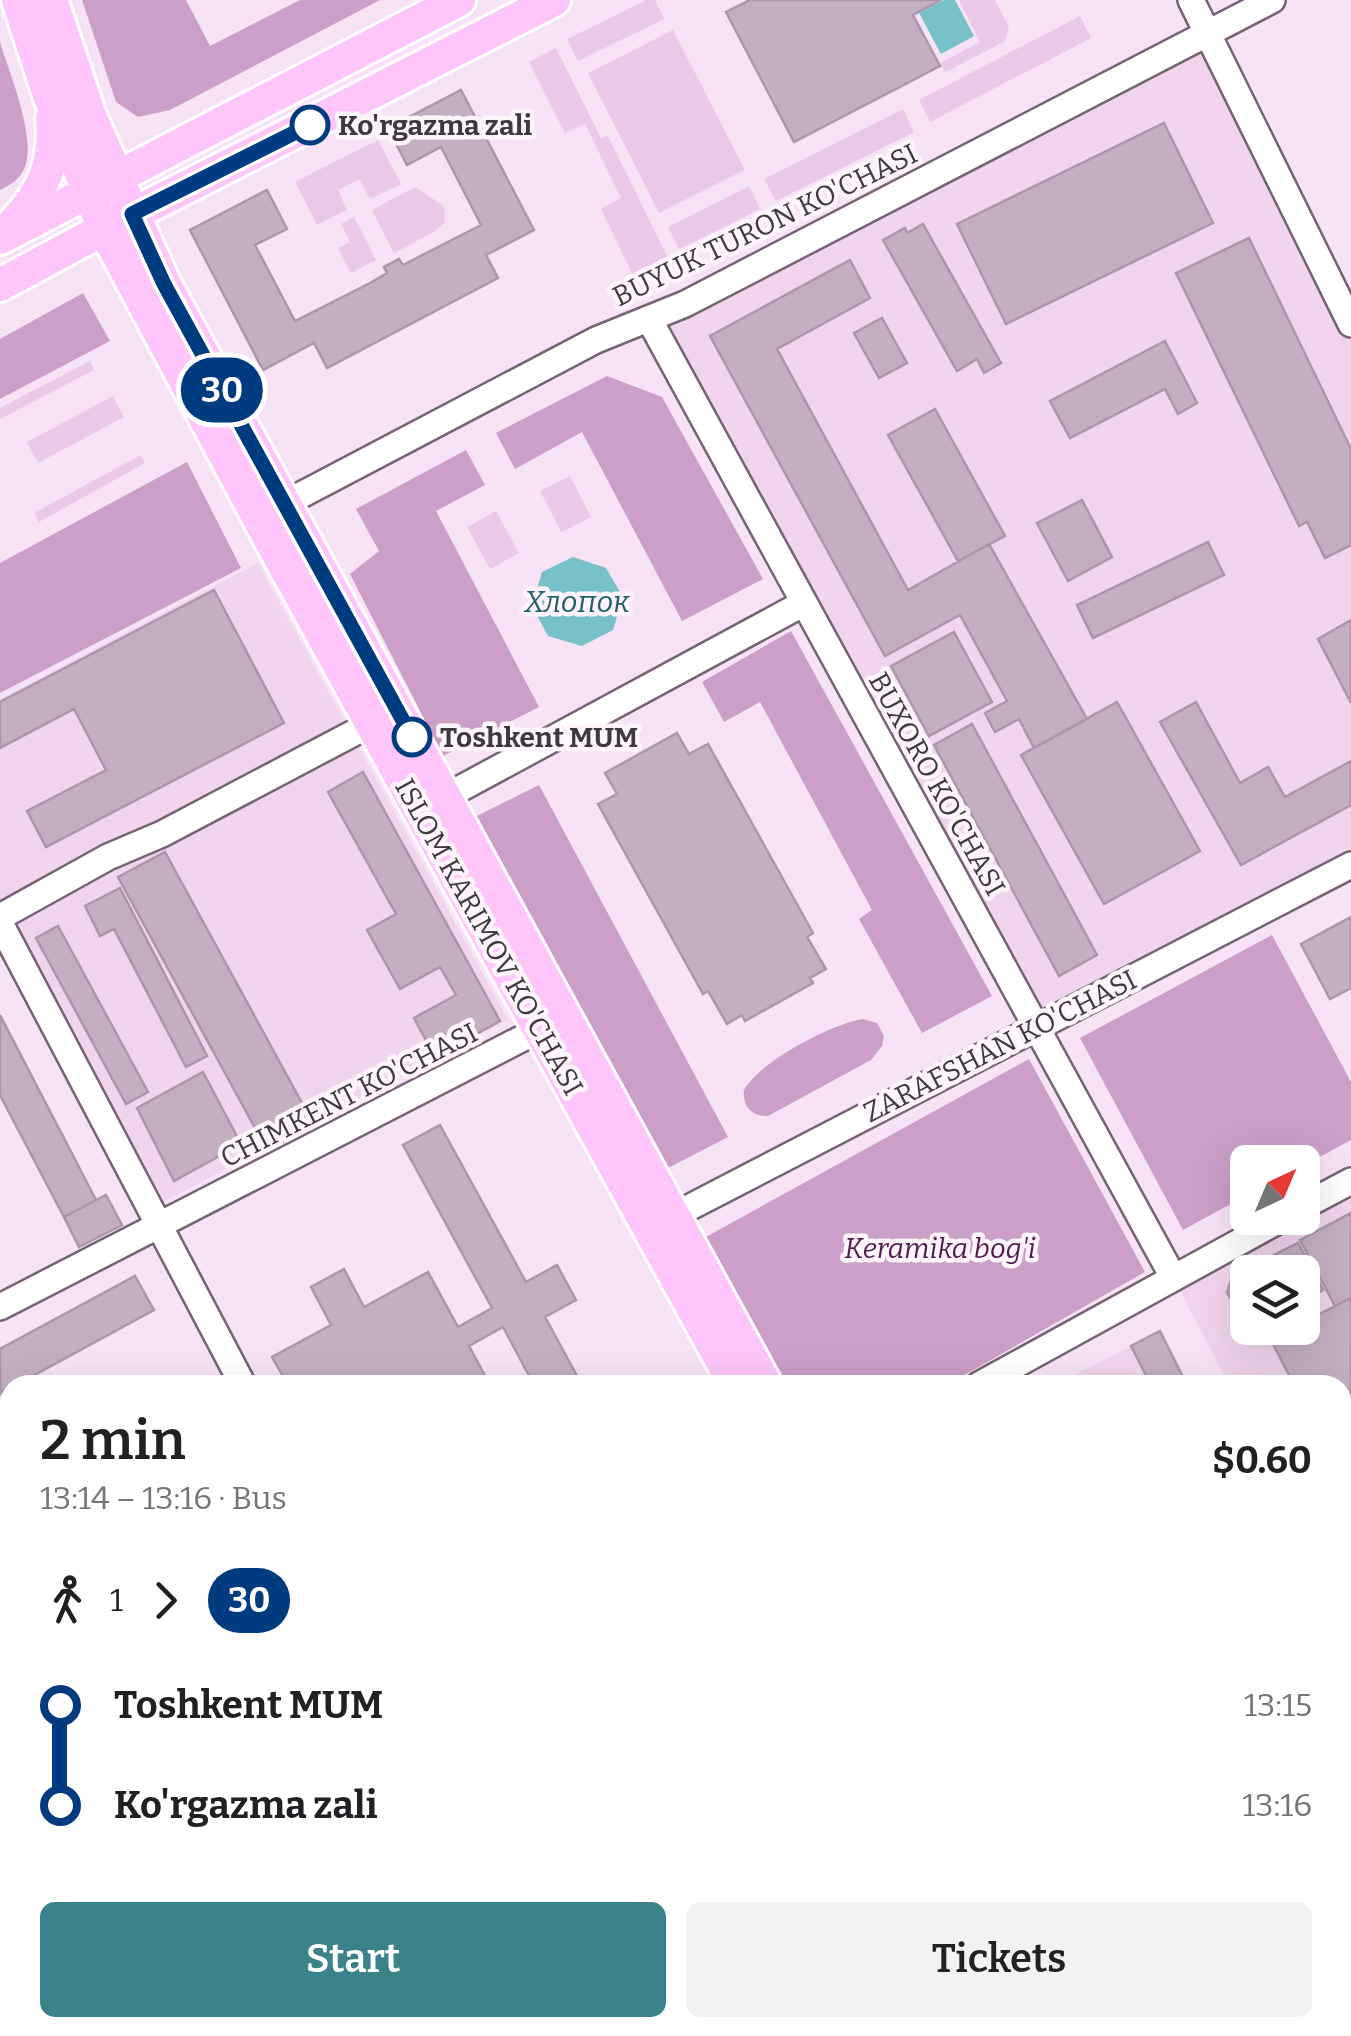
<!DOCTYPE html>
<html lang="en">
<head>
<meta charset="utf-8">
<style>
	body { margin:0; font-family:Bitter,serif; background:#f2f2f2; color:#202124; height:100vh; display:flex; flex-direction:column; font-size:38px; white-space:nowrap }
	* { box-sizing:border-box; margin:0 }
	p { font-size:32px; color:#757577 }
	.icon { flex:none; width:55px; height:55px; fill:none; stroke:currentColor; stroke-width:2; stroke-linecap:round; stroke-linejoin:round }
	.map { position:relative; flex:1; overflow:hidden }
	.sheet { position:absolute; left:0px; top:1375px; width:1352px; height:662px; display:flex; flex-direction:column; background:#fff; border-radius:30px 30px 0 0; box-shadow:0 10px 40px #0002 }
	.sheet>* { flex:none }
	.badge { padding:0 20px; border-radius:32px; font-size:35px; line-height:65px }
	.needle { width:65px; rotate:44deg }
	.buttons { position:absolute; left:1230px; top:1145px; display:grid; gap:20px }
	.buttons a { display:grid; place-items:center; width:90px; height:90px; border-radius:15px; background:#fff; box-shadow:0 10px 40px #0002; font-size:50px }
	.map>.badge { position:absolute; translate:-50% -50%; box-shadow:0 0 0 5px #fff }
	.legs { display:flex; align-items:center; gap:15px; height:110px; padding:0 40px; font-size:32px }
	.legs p { margin-inline-start:auto }
	.summary { display:flex; align-items:center; justify-content:space-between; height:170px; padding:0 40px }
	h1 { font-size:55px; font-weight:600; line-height:75px }
	.action { display:flex; gap:20px; margin-top:auto; padding:20px 40px }
	.action a { flex:1; height:115px; border-radius:15px; background:#3b838a; color:#fff; font-size:40px; font-weight:600; line-height:115px; text-align:center }
	.action a+a { background:#f2f2f2; color:#202124 }
	ul { padding:0 40px; list-style:none }
	li { display:flex; align-items:center; gap:35px; height:100px; font-size:38px }
	li i { display:grid; place-items:center; width:15px; height:100%; margin:0 12px; background:currentColor }
	li i::after { content:''; width:25px; height:25px; margin:-12px; border:8px solid; border-radius:50%; background:#fff }
	li p { margin-inline-start:auto }
	li:first-child i { background:linear-gradient(#0000 50%,currentColor 0) }
	li:last-child i { background:linear-gradient(currentColor 50%,#0000 0) }
	.map>svg:first-child { display:block }
</style>
</head>
<body>
<div class="map">
<svg width="1351" height="2036" viewBox="0 0 1351 2036">
	<rect width="100%" height="100%" fill="#f8e2f6"/>
	<path fill="#f1d5ee" fill-rule="evenodd" d="M 1208,34 L 1351,324 L 1351,865 L 1036,1027 L 649,319 Z
		M 258,563 L 508,1020 L 163,1202 L 0,905 L 0,699 Z
		M 1351,1181 L 1351,1617 L 1342,1602 L 1342,1385 L 1229,1385 L 1173,1277 ZM 1248,1272 L 1302,1272 L 1302,1328 L 1248,1328 Z
		M 1160,1331 L 1187,1385 L 1055,1385 Z
		M 686,2028 L 948,2028 L 949,2036 L 680,2036 Z"/>
	<path fill="#ebc9e8" d="M 647,0 L 655,0 L 664,19 L 578,61 L 567,39 Z
		M 959,0 L 995,0 L 1009,27 L 1004,42 L 945,72 L 940,63 L 980,42 Z
		M 1080,16 L 1091,38 L 930,122 L 919,100 Z
		M 673,30 L 745,170 L 659,213 L 588,73 Z
		M 556,48 L 601,138 L 608,136 L 668,258 L 633,275 L 601,209 L 621,198 L 585,124 L 565,133 L 529,62 Z
		M 903,109 L 914,132 L 776,201 L 764,179 Z
		M 378,140 L 401,184 L 370,199 L 359,179 L 338,190 L 347,210 L 317,225 L 295,182 Z
		M 749,186 L 760,209 L 679,249 L 668,227 Z
		M 415,187 L 444,206 L 445,222 L 434,232 L 394,253 L 372,210 Z
		M 354,217 L 376,260 L 351,273 L 338,248 L 350,242 L 341,224 Z
		M 90,361 L 94,370 L 0,419 L 0,408 Z
		M 113,396 L 124,417 L 38,463 L 27,442 Z
		M 141,455 L 145,463 L 39,522 L 34,513 Z
		M 570,476 L 591,517 L 561,532 L 540,491 Z
		M 496,511 L 519,553 L 490,569 L 467,527 Z
		M 1351,1995 L 1351,2036 L 1158,2036 L 1158,2028 L 1342,2028 L 1343,1996 Z"/>
	<path fill="#cb9fc7" d="M 82,0 L 186,0 L 210,46 L 300,0 L 380,0 L 170,110 L 138,117 L 116,102 Z
		M 0,42 C 9,72 38,141 24,169 C 20,179 10,185 0,190 Z
		M 83,293 L 110,341 L 0,399 L 0,339 Z
		M 607,376 L 662,397 L 763,579 L 682,621 L 582,432 L 515,469 L 496,433 Z
		M 466,450 L 485,485 L 436,511 L 539,707 L 443,756 L 350,574 L 379,551 L 356,509 Z
		M 187,462 L 241,568 L 0,693 L 0,563 Z
		M 791,631 L 992,996 L 922,1033 L 859,919 L 872,910 L 760,702 L 724,722 L 702,682 Z
		M 539,785 L 728,1137 L 666,1169 L 477,816 Z
		M 1272,935 L 1351,1082 L 1351,1140 L 1303,1166 L 1302,1162 L 1248,1162 L 1247,1195 L 1183,1230 L 1080,1038 Z
		M 863,1019 L 877,1023 L 884,1036 L 882,1046 L 871,1060 L 768,1116 C 752,1117 742,1106 744,1090 C 759,1062 831,1024 863,1019 Z
		M 1029,1059 L 1145,1272 L 947,1385 L 785,1385 L 704,1238 Z"/>
	<path fill="#77c1c8" d="M 944,0 L 955,0 L 974,36 L 941,54 L 919,13 Z
		M 573,557 L 606,568 L 623,597 L 613,630 L 582,646 L 548,636 L 532,606 L 542,572 Z"/>
	<path fill="#c4afc2" stroke="#ab97a9" stroke-width="2.5" d="M 750,0 L 941,0 L 913,15 L 940,66 L 794,142 L 726,12 Z
		M 461,90 L 534,230 L 486,255 L 498,278 L 327,368 L 314,343 L 263,370 L 190,230 L 267,190 L 287,229 L 255,245 L 295,321 L 370,283 L 387,273 L 384,267 L 399,259 L 403,265 L 481,225 L 441,147 L 407,165 L 388,128 Z
		M 1164,123 L 1213,223 L 1006,324 L 957,224 Z
		M 923,224 L 1001,363 L 984,373 L 977,359 L 957,371 L 883,240 L 905,228 L 907,233 Z
		M 1249,238 L 1351,449 L 1351,545 L 1325,558 L 1307,522 L 1299,526 L 1176,273 Z
		M 850,260 L 870,298 L 777,349 L 908,590 L 989,544 L 1087,719 L 1034,748 L 1019,719 L 995,732 L 985,713 L 1007,701 L 960,615 L 885,656 L 710,336 Z
		M 882,318 L 907,363 L 879,378 L 854,333 Z
		M 1165,341 L 1197,403 L 1178,414 L 1165,389 L 1070,438 L 1050,401 Z
		M 935,409 L 1005,536 L 958,561 L 888,435 Z
		M 1082,500 L 1112,557 L 1068,581 L 1037,523 Z
		M 1208,542 L 1224,575 L 1093,638 L 1077,605 Z
		M 214,590 L 284,723 L 46,847 L 27,811 L 106,770 L 74,709 L 0,748 L 0,702 Z
		M 1351,620 L 1351,703 L 1318,639 Z
		M 954,632 L 992,702 L 929,736 L 891,666 Z
		M 1117,702 L 1200,851 L 1104,904 L 1021,755 Z
		M 1196,702 L 1240,783 L 1268,767 L 1285,797 L 1351,761 L 1351,805 L 1241,865 L 1160,722 Z
		M 972,724 L 1097,955 L 1059,976 L 934,745 Z
		M 677,733 L 689,754 L 708,744 L 813,933 L 807,937 L 826,969 L 810,978 L 813,983 L 745,1021 L 742,1015 L 727,1024 L 708,991 L 703,994 L 598,804 L 617,794 L 605,773 Z
		M 363,772 L 500,1021 L 435,1057 L 414,1018 L 456,995 L 440,967 L 400,989 L 367,930 L 396,914 L 328,792 Z
		M 165,852 L 314,1125 L 267,1150 L 118,877 Z
		M 120,888 L 207,1056 L 186,1067 L 114,929 L 100,936 L 85,906 Z
		M 1351,917 L 1351,988 L 1330,999 L 1301,944 Z
		M 58,926 L 148,1092 L 126,1104 L 36,938 Z
		M 0,1015 L 96,1200 L 64,1217 L 0,1095 Z
		M 203,1072 L 241,1144 L 174,1181 L 137,1108 Z
		M 440,1125 L 526,1282 L 557,1265 L 576,1300 L 545,1317 L 582,1385 L 534,1385 L 503,1327 L 469,1346 L 490,1385 L 288,1385 L 272,1357 L 331,1325 L 311,1287 L 344,1269 L 364,1307 L 428,1272 L 458,1327 L 492,1308 L 403,1145 Z
		M 106,1195 L 122,1225 L 79,1247 L 64,1217 Z
		M 1351,1213 L 1351,1298 L 1335,1306 L 1300,1240 Z
		M 1298,1243 L 1323,1290 L 1302,1302 L 1302,1272 L 1248,1272 L 1248,1325 L 1227,1293 L 1232,1276 Z
		M 135,1276 L 154,1310 L 16,1385 L 10,1385 L 0,1394 L 0,1349 Z
		M 1351,1298 L 1351,1461 L 1342,1445 L 1342,1385 L 1311,1385 L 1308,1379 L 1294,1385 L 1271,1340 L 1294,1328 L 1302,1328 L 1302,1323 Z
		M 1160,1331 L 1187,1385 L 1151,1385 L 1131,1346 Z
		M 10,1483 L 10,1526 L 9,1527 L 0,1511 L 0,1488 Z
		M 0,1595 L 10,1613 L 10,1712 L 0,1694 Z
		M 1342,1695 L 1351,1711 L 1351,1803 L 1342,1787 Z
		M 0,1862 L 10,1881 L 10,1955 L 0,1936 Z
		M 198,2028 L 242,2028 L 247,2036 L 203,2036 Z
		M 328,2028 L 373,2028 L 377,2036 L 333,2036 Z
		M 521,2028 L 593,2028 L 578,2036 L 507,2036 Z
		M 796,2028 L 847,2028 L 846,2036 L 794,2036 Z
		M 1014,2028 L 1081,2028 L 1081,2036 L 1015,2036 Z"/>
	<g fill="none" stroke-linecap="round" stroke-linejoin="round">
		<defs>
			<path id="minor" d="M 1191,0 L 1351,324
				M 649,319 L 1173,1277
				M 284,504 L 596,340 L 685,304 L 1272,0
				M 445,797 L 804,603
				M 0,917 L 108,857 L 162,834 L 384,717
				M 0,923 L 243,1385
				M 1302,1207 L 1351,1181
				M 673,1216 L 1351,865
				M 0,1307 L 556,1021
				M 979,1385 L 1283,1218
				M 0,1793 L 10,1810
				M 138,2028 L 144,2036"/>
			<path id="major" d="M 18,0 L 49,95 L 104,229 L 274,547 L 735,1385
				M 51,0 L 90,116 L 164,283 L 766,1385
				M 14,223 C 43,192 56,163 52,119
				M 0,238 L 459,0
				M 0,285 L 104,229 L 554,0
				M 948,2028 L 949,2036
				M 976,2028 L 977,2036
				M 680,2036 L 686,2028"/>
		</defs>
		<use href="#minor" stroke="#766374" stroke-width="30"/>
		<use href="#major" stroke="#fff" stroke-width="38"/>
		<use href="#minor" stroke="#fff" stroke-width="25"/>
		<use href="#major" stroke="#fec6fa" stroke-width="32"/>
	</g>
	<g fill="none" stroke-linecap="round" stroke-linejoin="round">
		<defs>
			<path id="line-1" d="M 310,125 L 132,214 L 164,284 L 412,737"/>
		</defs>
		<use href="#line-1" stroke="#fff" stroke-width="22"/>
		<use href="#line-1" stroke="#003b80" stroke-width="15"/>
	</g>
	<g fill="#fff" stroke="#003b80" stroke-width="5">
		<circle cx="310" cy="125" r="18"/>
		<circle cx="412" cy="737" r="18"/>
	</g>
	<g text-anchor="middle" dominant-baseline="central" stroke-width="9" stroke-linejoin="round" paint-order="stroke">
		<g font-size="28" font-weight="bold" fill="#40383f" stroke="#fdf4fc" text-anchor="start">
			<text x="338" y="125">Ko'rgazma zali</text>
			<text x="440" y="737">Toshkent MUM</text>
		</g>
		<g font-size="28" fill="#40383f" stroke="#fdf4fc">
			<text transform="translate(765 225) rotate(-26)">BUYUK TURON KO'CHASI</text>
			<text transform="translate(937 784) rotate(61)">BUXORO KO'CHASI</text>
			<text transform="translate(489 937) rotate(61)">ISLOM KARIMOV KO'CHASI</text>
			<text transform="translate(1000 1046) rotate(-27)">ZARAFSHAN KO'CHASI</text>
			<text transform="translate(349 1095) rotate(-27)">CHIMKENT KO'CHASI</text>
		</g>
		<g font-size="28" font-style="italic" fill="#501c4e" stroke="#fdf4fc">
			<text x="940" y="1248">Keramika bog'i</text>
		</g>
		<g font-size="30" font-style="italic" fill="#246167" stroke="#fdf4fc">
			<text x="577" y="602">Хлопок</text>
		</g>
	</g>
</svg>
<div class="buttons">
<a><svg class="needle" viewBox="-14 -14 28 28"><path d="M0-13l5 13h-10z" fill="#e53935"/><path d="M0 13l5-13h-10z" fill="#757577"/></svg></a>
<a><svg class="icon" aria-label="layers" viewBox="0 0 24 24"><path d="M12 4l9 5-9 5-9-5zM3 14l9 5 9-5"/></svg></a>
</div>
<b class="badge" style="left:222px;top:390px;background:#003b80;color:#fff">30</b>
<section class="sheet">
<div class="summary"><div><h1>2 min</h1><p>13:14 – 13:16 · Bus</p></div><b>$0.60</b></div>
<div class="legs"><svg class="icon" aria-label="walk" viewBox="0 0 24 24"><circle cx="13" cy="4" r="2"/><path d="M13 8l-2 6 4 7M11 14l-3 7M7 12l3-4h3l4 4"/></svg>1<svg class="icon" aria-label="forward" viewBox="0 0 24 24"><path d="M9 5l7 7-7 7"/></svg><b class="badge" style="background:#003b80;color:#fff">30</b></div>
<ul>
<li><i style="color:#003b80"></i><b>Toshkent MUM</b><p>13:15</p></li>
<li><i style="color:#003b80"></i><b>Ko'rgazma zali</b><p>13:16</p></li>
</ul>
<div class="action"><a>Start</a><a>Tickets</a></div>
</section>
</div>
</body>
</html>
